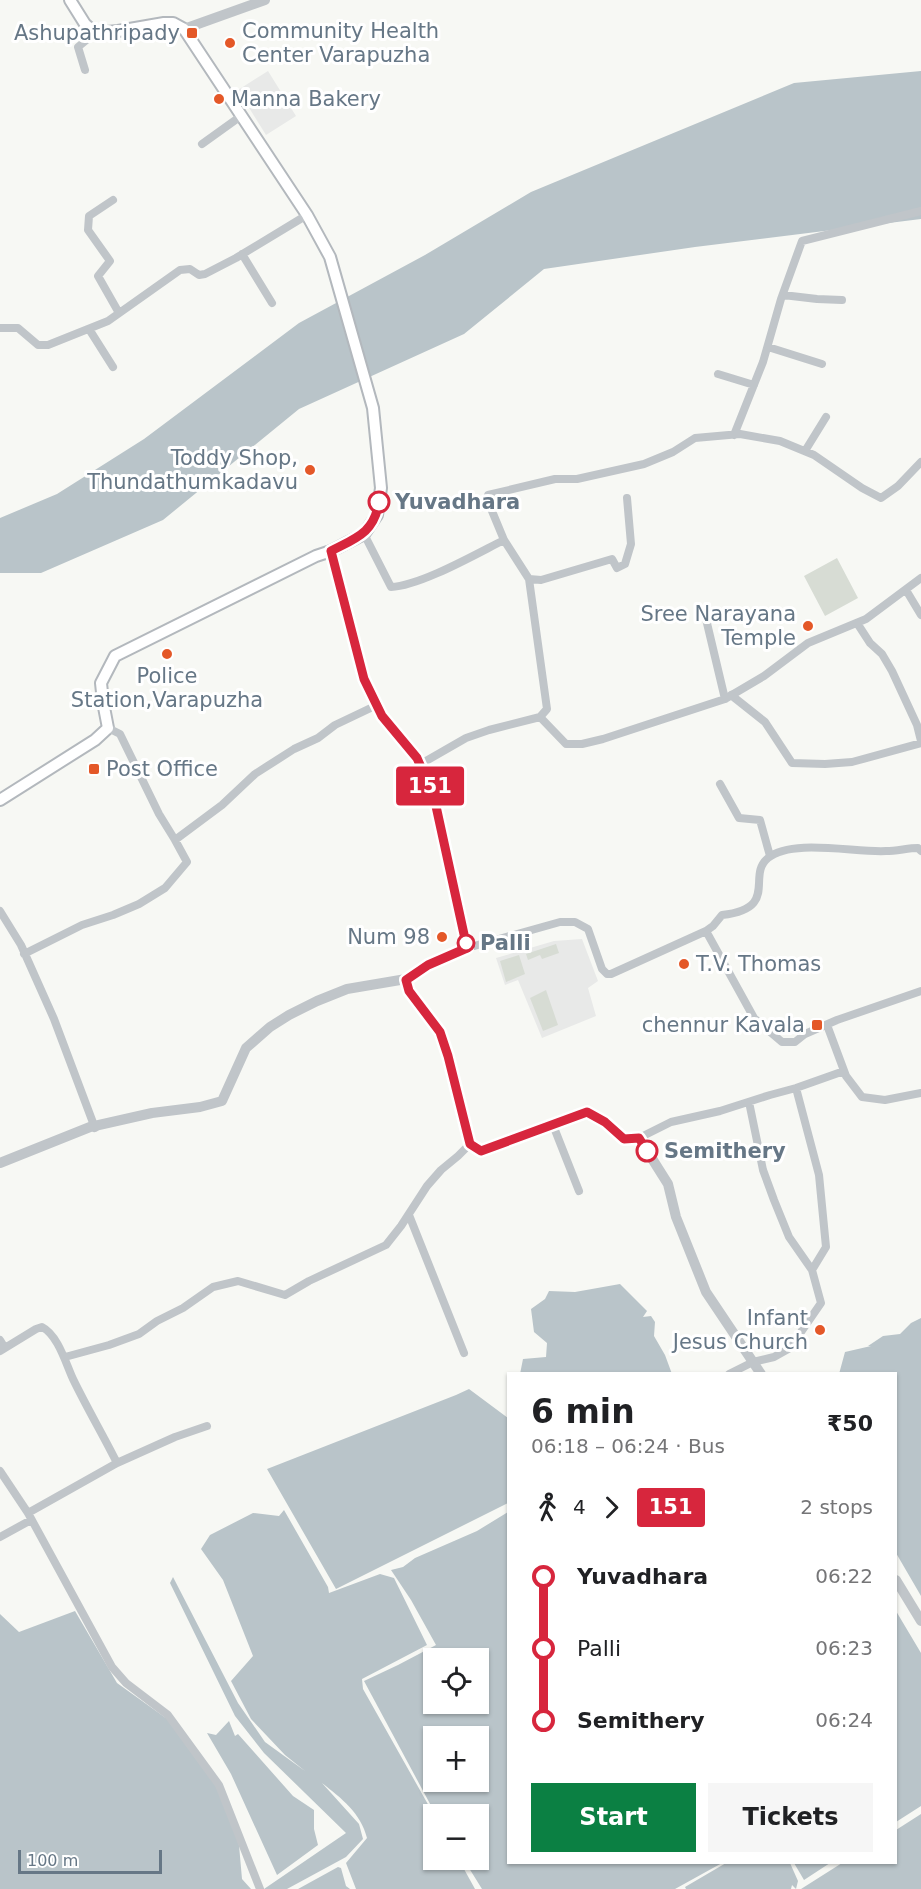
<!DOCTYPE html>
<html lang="en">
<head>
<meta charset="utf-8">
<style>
	body { margin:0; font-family:"DejaVu Sans",sans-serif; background:#f6f6f6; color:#202124; height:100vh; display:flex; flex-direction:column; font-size:22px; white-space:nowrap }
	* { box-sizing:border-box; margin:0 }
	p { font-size:20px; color:#757577 }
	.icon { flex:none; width:33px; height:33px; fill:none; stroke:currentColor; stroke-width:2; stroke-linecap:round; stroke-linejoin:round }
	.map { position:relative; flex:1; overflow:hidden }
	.side { position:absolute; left:507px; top:1372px; width:390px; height:492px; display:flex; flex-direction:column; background:#fff; border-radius:0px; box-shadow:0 2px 4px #0004 }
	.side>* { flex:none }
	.badge { padding:0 12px; border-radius:4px; font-size:21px; line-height:39px }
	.fabs { position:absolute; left:423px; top:1648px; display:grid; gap:12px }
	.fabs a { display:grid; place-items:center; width:66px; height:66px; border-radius:0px; background:#fff; box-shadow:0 2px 4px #0004; font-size:30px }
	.scale { position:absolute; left:18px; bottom:15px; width:144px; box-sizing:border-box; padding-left:6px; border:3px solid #667786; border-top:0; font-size:16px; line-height:21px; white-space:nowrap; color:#667786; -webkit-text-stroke:4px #fff; paint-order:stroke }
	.map>.badge { position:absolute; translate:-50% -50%; box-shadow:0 0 0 3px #fff }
	.legs { display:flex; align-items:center; gap:9px; height:66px; padding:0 24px; font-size:20px }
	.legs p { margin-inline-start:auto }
	.overview { display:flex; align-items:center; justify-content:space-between; height:102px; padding:0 24px }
	h1 { font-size:33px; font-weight:700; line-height:45px }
	.primary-button { display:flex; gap:12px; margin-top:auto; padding:12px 24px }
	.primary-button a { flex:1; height:69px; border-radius:0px; background:#0b8043; color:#fff; font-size:24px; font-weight:700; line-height:69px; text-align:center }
	.primary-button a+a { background:#f6f6f6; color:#202124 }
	ul { padding:0 24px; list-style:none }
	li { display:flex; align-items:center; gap:21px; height:72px; font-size:22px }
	li i { display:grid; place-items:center; width:9px; height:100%; margin:0 8px; background:currentColor }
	li i::after { content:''; width:15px; height:15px; margin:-8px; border:4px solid; border-radius:50%; background:#fff }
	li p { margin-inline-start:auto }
	li:first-child i { background:linear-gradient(#0000 50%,currentColor 0) }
	li:last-child i { background:linear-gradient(currentColor 50%,#0000 0) }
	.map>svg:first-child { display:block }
</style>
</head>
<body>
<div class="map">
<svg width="921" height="1889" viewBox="0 0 921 1889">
	<rect width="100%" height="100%" fill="#f7f8f4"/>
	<path fill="#e8e9e8" d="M 268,71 L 296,116 L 266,135 L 238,90 Z
		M 582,939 L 598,981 L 588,988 L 596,1016 L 542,1038 L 518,980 L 505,985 L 496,958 L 554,941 Z"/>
	<path fill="#d7dcd4" d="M 837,558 L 858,598 L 825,616 L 804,576 Z
		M 556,944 L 559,953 L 542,959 L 540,955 L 528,960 L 526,954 Z
		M 519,955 L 525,974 L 506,982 L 500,961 Z
		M 546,990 L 558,1025 L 543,1031 L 530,998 Z"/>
	<path fill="#b9c4c9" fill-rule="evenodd" d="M 921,71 L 921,219 L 695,247 L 544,269 L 464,334 L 299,409 L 163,520 L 41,573 L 0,573 L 0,518 L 57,494 L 144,439 L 299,323 L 425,255 L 531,192 L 794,83 Z
		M 620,1284 L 647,1311 L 643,1317 L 651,1316 L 655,1322 L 654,1336 L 665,1355 L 672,1374 L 520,1374 L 523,1359 L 546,1357 L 547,1343 L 534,1332 L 531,1309 L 545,1299 L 549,1291 L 575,1292 Z
		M 921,1318 L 921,1596 L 896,1553 L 896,1374 L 839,1374 L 845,1352 L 871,1346 L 868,1346 L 883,1336 L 900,1334 L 911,1323 Z
		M 469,1389 L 508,1418 L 508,1503 L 336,1589 L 267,1469 L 456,1395 Z
		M 284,1510 L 328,1587 L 329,1593 L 380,1574 L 394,1578 L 427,1645 L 362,1679 L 363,1689 L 434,1815 L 434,1860 L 459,1860 L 475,1889 L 356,1889 L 346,1863 L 367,1838 C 361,1813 341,1798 322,1783 L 359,1824 L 363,1839 L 346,1857 L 287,1889 L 264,1889 L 346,1833 L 264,1753 L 235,1716 L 170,1583 L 173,1577 L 238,1703 L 265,1742 L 305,1771 L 285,1755 L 251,1719 L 231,1681 L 253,1656 L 223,1580 L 201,1549 L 210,1535 L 253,1513 L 279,1516 Z
		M 508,1512 L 508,1863 L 722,1863 L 675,1889 L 482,1889 L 464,1860 L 478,1860 L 478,1815 L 436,1815 L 364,1681 L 398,1665 L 436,1645 L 411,1600 L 391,1570 L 403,1567 L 415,1558 L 477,1531 ZM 434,1659 L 478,1659 L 478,1704 L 434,1704 ZM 434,1737 L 478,1737 L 478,1782 L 434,1782 Z
		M 75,1611 L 117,1683 L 170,1721 L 220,1789 L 239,1845 L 242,1879 L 251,1889 L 0,1889 L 0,1614 L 19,1632 Z
		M 896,1611 L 921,1653 L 921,1806 L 896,1822 Z
		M 229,1721 L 235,1736 L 238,1734 L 293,1796 L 314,1810 L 314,1829 L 318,1845 L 277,1875 L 231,1774 L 207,1733 L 216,1735 Z
		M 921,1814 L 921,1889 L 801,1889 L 842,1863 L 896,1863 L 896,1830 Z
		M 726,1863 L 790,1863 L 798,1881 L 796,1889 L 792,1885 L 791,1889 L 686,1889 L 685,1887 Z
		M 794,1863 L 830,1863 L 804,1880 Z
		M 338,1867 L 341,1868 L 346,1886 L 350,1889 L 298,1889 Z"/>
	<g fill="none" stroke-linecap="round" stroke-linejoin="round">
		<defs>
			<path id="secondary" d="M 0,800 L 95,740 L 108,728 L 103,702 L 101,683 L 115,656 L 316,556 L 331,551 L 364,534 L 377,515 L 381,488 L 373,408 L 330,257 L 307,215 L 184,29 L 173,23 L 164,23 L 118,31 L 95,33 L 85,24 L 70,0"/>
		</defs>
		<use href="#secondary" stroke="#b3b8bd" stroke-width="14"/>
		<path stroke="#c0c5c9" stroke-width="8" d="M 85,70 L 78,47 L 95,33
			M 202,144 L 241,116
			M 113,200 L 89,216 L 88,230 L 110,261 L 98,276 L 119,313
			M 242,254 L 272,303
			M 783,295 L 817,299 L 842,300
			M 0,328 L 18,328 L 38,345 L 48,345 L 108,321 L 180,270 L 190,269 L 199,275 L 205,274 L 236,258 L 307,215
			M 89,329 L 113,367
			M 768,347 L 822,364
			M 718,374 L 754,385
			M 734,435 L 763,362 L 781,299 L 802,241 L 921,211
			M 805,451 L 826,417
			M 364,534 L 391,587 C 420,586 476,554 504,540 L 487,499 L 488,495 L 555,479 L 577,479 L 644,464 L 673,452 L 695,438 L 740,434 L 780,441 L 814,455 L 862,488 L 881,498 L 898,486 L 921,462
			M 504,540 L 529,579 L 541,580 L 612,559 L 617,568 L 625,564 L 631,544 L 627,498
			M 529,579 L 547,709 L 540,717
			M 906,590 L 921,615
			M 706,619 L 725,699
			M 857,623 L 870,643 L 882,654 L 892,671 L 917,725 L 921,741
			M 731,695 L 765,722 L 792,763 L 825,764 L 852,762 L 921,743
			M 108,728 L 120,734 L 159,814 L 175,840 L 222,805 L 255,774 L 294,749 L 318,738 L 335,725 L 377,705
			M 419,765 L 466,738 L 489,730 L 540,717 L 566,744 L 582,744 L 603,739 L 725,699 L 764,676 L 808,643 L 866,619 L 921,578
			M 720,784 L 739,818 L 760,820 L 770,856
			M 0,911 L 21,945 L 54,1019 L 95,1128
			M 706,931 L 713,926 L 722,915 C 780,908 746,876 768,858 C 792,838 856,853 886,851 C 897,851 908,848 918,848 L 921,851
			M 467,948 L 560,922 L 575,922 L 588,929 L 602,969 L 607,974 L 611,974 L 706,931 L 754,1018 L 782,1042 L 795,1042 L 805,1034 L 837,1020 L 921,991
			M 24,954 L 82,925 L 113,915 L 139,904 L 165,888 L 187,862 L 175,840
			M 827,1025 L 846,1076 L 862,1097 L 885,1100 L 921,1093
			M 749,1102 L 763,1170 L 774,1200 L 789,1237 L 812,1270
			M 553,1125 L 579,1191
			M 639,1138 L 671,1122 L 720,1111 L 770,1095 L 796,1088 L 844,1071
			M 409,1215 L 464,1353
			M 0,1340 L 5,1348
			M 0,1351 L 36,1329 L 42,1327 C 58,1335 66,1364 73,1379 C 87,1408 103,1435 117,1463
			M 65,1357 L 109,1345 L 139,1334 L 157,1321 L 183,1308 L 213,1287 L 238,1281 L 285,1295 L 309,1281 L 386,1245 L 401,1226 L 427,1186 L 441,1170 L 458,1156 L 470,1144
			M 729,1374 L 753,1362 L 774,1357 L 790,1348 L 821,1303 L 812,1270 L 826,1247 L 819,1175 L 796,1088
			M 0,1471 L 28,1513 L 112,1667 L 126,1683 L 168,1715 L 219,1785 L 260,1889
			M 28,1513 L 117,1463 L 175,1437 L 207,1426
			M 0,1537 L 31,1520"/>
		<path stroke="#c0c5c9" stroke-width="10" d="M 184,29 L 265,0
			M 406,979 L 409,991 L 440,1032 L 448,1056 L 470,1144 L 481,1151 L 587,1112 L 605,1122 L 624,1139 L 639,1138 L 668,1184 L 676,1217 L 706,1292 L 761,1374
			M 0,1163 L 90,1127 L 152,1113 L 200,1107 L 222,1101 L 246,1048 L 270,1027 L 289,1015 L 317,1001 L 347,989 L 406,979 L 428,965 L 467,948 L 434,797 L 417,758 L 382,716 L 364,679 L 331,551
			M 896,1580 L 921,1621"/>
		<use href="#secondary" stroke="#fff" stroke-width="10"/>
	</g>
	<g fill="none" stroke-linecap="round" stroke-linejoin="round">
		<defs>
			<path id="line-1" d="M 379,502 C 374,533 356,538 331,551 L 364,679 L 382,716 L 417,758 L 434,797 L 467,948 L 428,965 L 406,980 L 409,991 L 440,1032 L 448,1056 L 470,1144 L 481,1151 L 587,1112 L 605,1122 L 624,1139 L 639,1138 L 647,1151"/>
		</defs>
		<use href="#line-1" stroke="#fff" stroke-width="14"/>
		<use href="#line-1" stroke="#d7263d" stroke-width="9"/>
	</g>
	<g fill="#e45828" stroke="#fff" stroke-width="2">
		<rect x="186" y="27" width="12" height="12" rx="3"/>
		<circle cx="230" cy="43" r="6"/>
		<circle cx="219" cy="99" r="6"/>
		<circle cx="310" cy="470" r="6"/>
		<circle cx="808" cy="626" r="6"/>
		<circle cx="167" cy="654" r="6"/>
		<rect x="88" y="763" width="12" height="12" rx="3"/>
		<circle cx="442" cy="937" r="6"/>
		<circle cx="684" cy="964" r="6"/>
		<rect x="811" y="1019" width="12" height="12" rx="3"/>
		<circle cx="820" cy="1330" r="6"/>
	</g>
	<g fill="#fff" stroke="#d7263d" stroke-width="3">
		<circle cx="379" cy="502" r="10"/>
		<circle cx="466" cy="943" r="8"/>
		<circle cx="647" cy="1151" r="10"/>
	</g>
	<g text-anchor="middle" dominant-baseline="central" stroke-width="6" stroke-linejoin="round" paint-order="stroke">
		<g font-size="21" fill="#667786" stroke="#fff" text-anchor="end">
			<text x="242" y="31" text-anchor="start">Community Health<tspan x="242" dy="24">Center Varapuzha</tspan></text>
			<text x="180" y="33">Ashupathripady</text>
			<text x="231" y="99" text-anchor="start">Manna Bakery</text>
			<text x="298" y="458">Toddy Shop,<tspan x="298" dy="24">Thundathumkadavu</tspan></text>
			<text x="796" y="614">Sree Narayana<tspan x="796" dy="24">Temple</tspan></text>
			<text x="167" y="676" text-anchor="middle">Police<tspan x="167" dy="24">Station,Varapuzha</tspan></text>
			<text x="106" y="769" text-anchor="start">Post Office</text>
			<text x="430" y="937">Num 98</text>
			<text x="696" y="964" text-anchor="start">T.V. Thomas</text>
			<text x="805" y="1025">chennur Kavala</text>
			<text x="808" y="1318">Infant<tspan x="808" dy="24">Jesus Church</tspan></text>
		</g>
		<g font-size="21" font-weight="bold" fill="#667786" stroke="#fff" text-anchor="start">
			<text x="395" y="502">Yuvadhara</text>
			<text x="480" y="943">Palli</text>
			<text x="664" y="1151">Semithery</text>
		</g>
	</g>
</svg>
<div class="fabs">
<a><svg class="icon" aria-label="locate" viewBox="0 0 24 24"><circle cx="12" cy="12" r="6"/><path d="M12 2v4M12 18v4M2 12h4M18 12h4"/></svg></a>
<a>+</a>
<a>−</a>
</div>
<div class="scale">100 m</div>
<b class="badge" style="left:430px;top:786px;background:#d7263d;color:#fff">151</b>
<section class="side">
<div class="overview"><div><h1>6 min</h1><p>06:18 – 06:24 · Bus</p></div><b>₹50</b></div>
<div class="legs"><svg class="icon" aria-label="walk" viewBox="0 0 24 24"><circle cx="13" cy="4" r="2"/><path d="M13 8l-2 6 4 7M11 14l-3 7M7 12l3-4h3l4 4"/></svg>4<svg class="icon" aria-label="forward" viewBox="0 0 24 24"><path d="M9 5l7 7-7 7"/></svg><b class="badge" style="background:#d7263d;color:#fff">151</b><p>2 stops</p></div>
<ul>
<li><i style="color:#d7263d"></i><b>Yuvadhara</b><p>06:22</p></li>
<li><i style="color:#d7263d"></i><span>Palli</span><p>06:23</p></li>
<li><i style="color:#d7263d"></i><b>Semithery</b><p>06:24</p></li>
</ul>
<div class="primary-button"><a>Start</a><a>Tickets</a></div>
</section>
</div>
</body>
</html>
